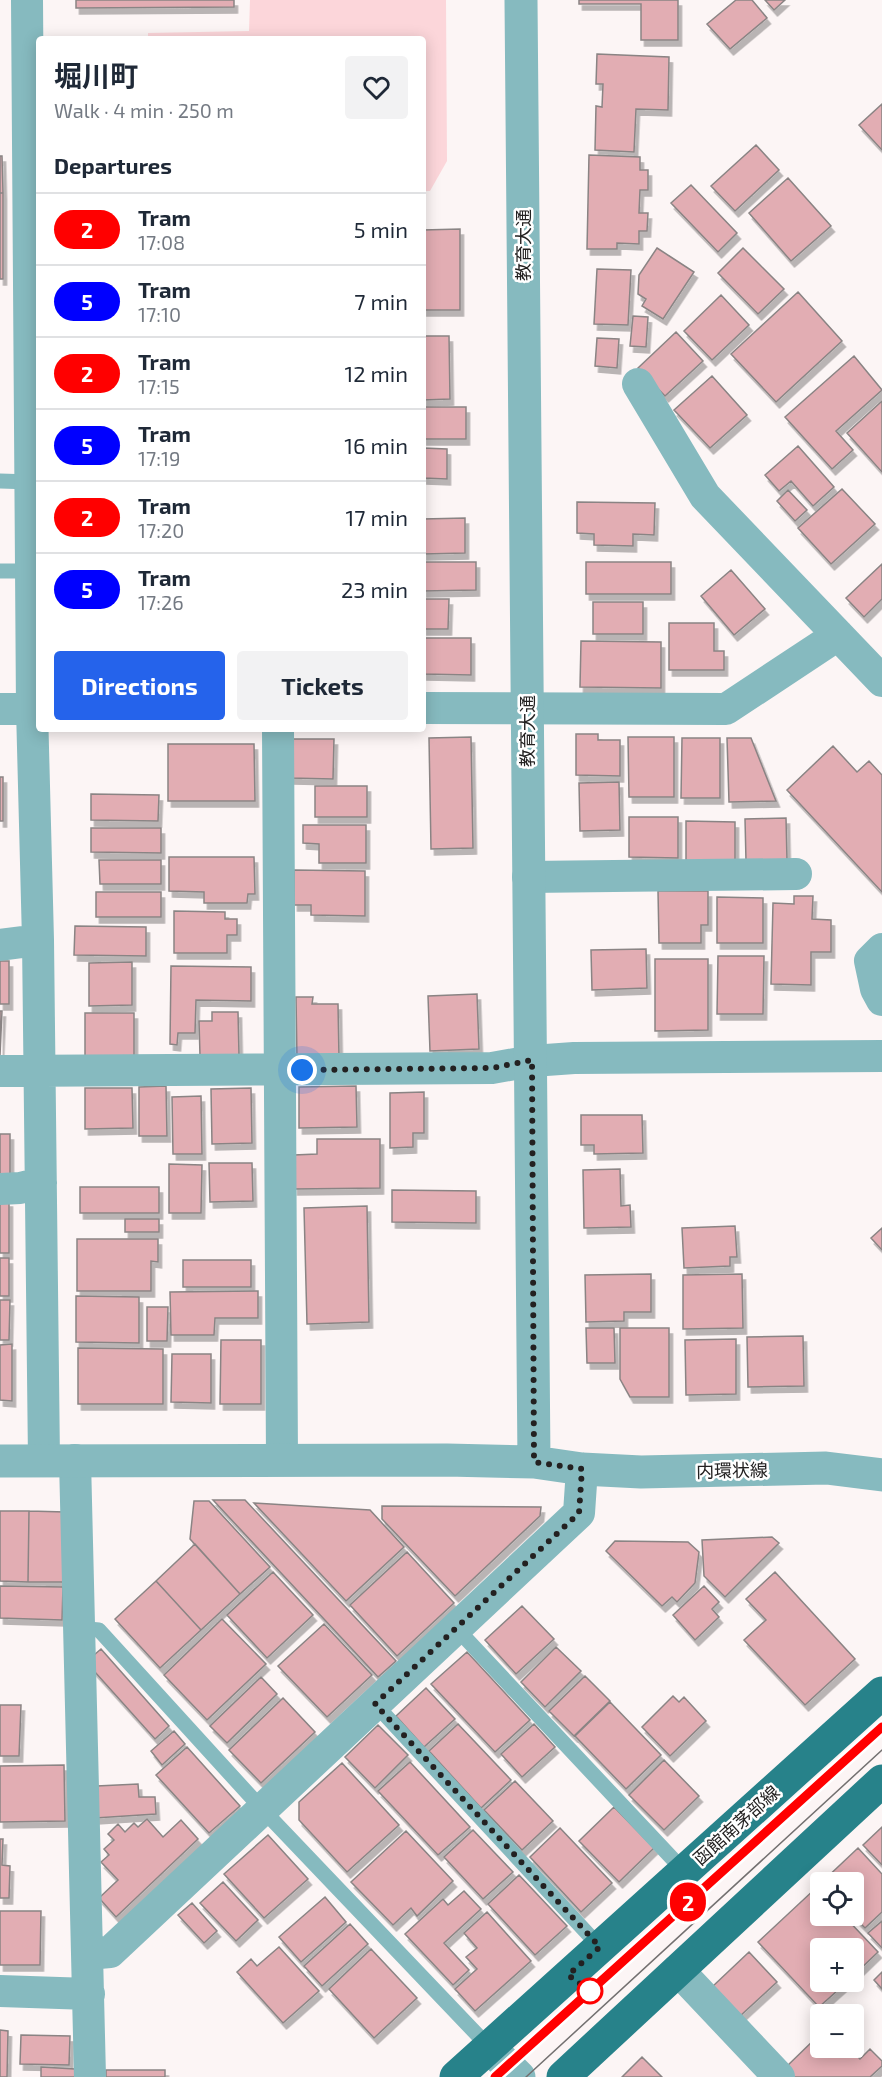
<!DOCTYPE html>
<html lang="en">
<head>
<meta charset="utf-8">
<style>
	body { margin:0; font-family:"Exo 2","Noto Sans JP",sans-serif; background:#f2f2f3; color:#1f2937; height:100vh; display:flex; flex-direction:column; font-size:22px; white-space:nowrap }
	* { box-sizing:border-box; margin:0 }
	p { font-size:20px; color:#747a83 }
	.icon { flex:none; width:33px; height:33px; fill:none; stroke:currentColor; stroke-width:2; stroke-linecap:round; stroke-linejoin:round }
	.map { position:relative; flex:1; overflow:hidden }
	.panel { position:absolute; left:36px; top:36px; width:390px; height:696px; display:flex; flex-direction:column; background:#fff; border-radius:6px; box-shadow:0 3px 15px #0003 }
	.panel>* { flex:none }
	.badge { padding:0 12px; border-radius:20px; font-size:21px; line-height:39px }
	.tools { position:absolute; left:810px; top:1872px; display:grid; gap:12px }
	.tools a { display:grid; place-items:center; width:54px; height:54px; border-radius:6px; background:#fff; box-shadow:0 3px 15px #0003; font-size:30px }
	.you { position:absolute; width:30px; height:30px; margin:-15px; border:4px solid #fff; border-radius:50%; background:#1a73e8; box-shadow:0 0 0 9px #1a73e833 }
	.map>.badge { position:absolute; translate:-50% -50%; box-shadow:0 0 0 3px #fff }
	h2 { padding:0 18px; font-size:22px; line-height:54px }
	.round { display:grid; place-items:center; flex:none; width:63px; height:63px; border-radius:6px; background:#f2f2f3 }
	.overview { display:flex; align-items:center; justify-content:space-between; height:102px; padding:0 18px }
	h1 { font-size:28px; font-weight:700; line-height:45px }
	.primary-button { display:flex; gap:12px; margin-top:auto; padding:12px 18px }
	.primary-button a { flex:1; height:69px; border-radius:6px; background:#2563eb; color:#fff; font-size:24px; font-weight:700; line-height:69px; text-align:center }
	.primary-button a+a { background:#f2f2f3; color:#1f2937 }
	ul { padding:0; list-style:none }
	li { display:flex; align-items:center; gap:18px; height:72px; padding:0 18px; border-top:2px solid #e0e1e3 }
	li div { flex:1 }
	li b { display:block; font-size:22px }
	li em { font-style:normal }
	li .badge { min-width:66px; font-weight:700; text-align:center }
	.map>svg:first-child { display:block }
</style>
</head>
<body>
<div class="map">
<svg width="882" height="2077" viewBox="0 0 882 2077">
	<defs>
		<filter id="shadow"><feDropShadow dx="3.5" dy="6" stdDeviation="0" flood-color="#0004"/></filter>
	</defs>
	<rect width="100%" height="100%" fill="#fcf5f5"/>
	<path fill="#fcd6da" d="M 250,0 L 446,0 L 447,161 L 430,191 L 423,191 L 423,39 L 148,39 L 148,33 L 249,31 Z"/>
	<path fill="#e2adb3" stroke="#8a8484" stroke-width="1.5" filter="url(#shadow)" d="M 76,0 L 234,0 L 234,7 L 76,8 Z
		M 579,0 L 678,0 L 678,40 L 641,40 L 641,4 L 579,4 Z
		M 736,0 L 752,0 L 767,18 L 730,49 L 707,24 Z
		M 765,0 L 785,0 L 774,10 Z
		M 597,54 L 669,57 L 668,110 L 636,109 L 634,152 L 595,150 L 596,106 L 602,107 L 603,84 L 596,84 Z
		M 882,104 L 882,150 L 859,125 Z
		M 756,145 L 779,170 L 735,211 L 711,186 Z
		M 589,155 L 640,157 L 640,170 L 648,170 L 648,190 L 640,190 L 639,213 L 648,213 L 647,231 L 639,231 L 639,244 L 617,243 L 617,249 L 587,249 Z
		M 0,156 L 2,156 L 3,193 L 0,193 Z
		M 788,178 L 831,226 L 791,261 L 749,213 Z
		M 691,185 L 737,233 L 718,252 L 671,203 Z
		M 0,193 L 3,193 L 3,279 L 0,279 Z
		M 460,229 L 460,310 L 423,310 L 423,230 Z
		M 657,248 L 694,272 L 663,319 L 642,306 L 646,299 L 638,294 L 639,275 Z
		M 743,248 L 784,289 L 758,314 L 718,273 Z
		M 597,269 L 631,270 L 628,325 L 594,324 Z
		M 798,292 L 842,341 L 776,402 L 731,354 Z
		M 721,295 L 749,325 L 712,360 L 684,331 Z
		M 633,316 L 648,317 L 646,347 L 630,346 Z
		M 676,332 L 703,361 L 665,396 L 638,368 Z
		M 423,336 L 449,336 L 450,399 L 423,400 Z
		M 597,338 L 619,339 L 617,368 L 595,366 Z
		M 854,356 L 882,390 L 836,431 L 853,450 L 832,469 L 785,417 Z
		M 712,376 L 747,415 L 710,448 L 674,410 Z
		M 882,401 L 882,472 L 847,433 Z
		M 423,407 L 466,407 L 466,439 L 423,439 Z
		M 798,446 L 834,487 L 813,506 L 791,481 L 779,491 L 765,475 Z
		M 423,448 L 447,449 L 447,479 L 423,478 Z
		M 842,489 L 875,524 L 831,564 L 798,528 Z
		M 788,490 L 807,510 L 795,521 L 777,501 Z
		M 577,502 L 655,503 L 654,535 L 633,534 L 633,546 L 594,545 L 594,534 L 577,533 Z
		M 465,518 L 465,553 L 423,554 L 423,519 Z
		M 423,562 L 476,562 L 476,590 L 423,591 Z
		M 586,562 L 671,562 L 671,594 L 586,594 Z
		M 882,564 L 882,599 L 864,617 L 846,598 Z
		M 731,570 L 765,609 L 734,635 L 701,596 Z
		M 423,599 L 449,599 L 448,629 L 423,629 Z
		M 593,602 L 643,602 L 643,634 L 593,634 Z
		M 669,623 L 714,623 L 714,651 L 724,651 L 724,670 L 669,670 Z
		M 423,638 L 471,638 L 471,675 L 423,674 Z
		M 581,641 L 661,642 L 661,688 L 580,687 Z
		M 576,734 L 598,734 L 598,740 L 620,740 L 620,776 L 576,775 Z
		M 471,737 L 473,848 L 431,849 L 429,738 Z
		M 628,737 L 674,737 L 674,797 L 629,797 Z
		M 682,738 L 720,738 L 720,798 L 681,798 Z
		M 727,738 L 751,738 L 776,801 L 729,802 Z
		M 291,739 L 334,739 L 333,779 L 290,778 Z
		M 168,744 L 254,744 L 255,801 L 168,801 Z
		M 833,746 L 857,772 L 869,761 L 882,775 L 882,892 L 787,790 Z
		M 0,777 L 3,777 L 3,821 L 0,821 Z
		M 619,782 L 620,830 L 580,831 L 579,783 Z
		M 315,786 L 367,786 L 367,817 L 315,817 Z
		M 91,794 L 159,795 L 158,821 L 91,820 Z
		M 629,817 L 678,817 L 678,858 L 629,857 Z
		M 786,818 L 787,860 L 746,861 L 745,819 Z
		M 686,821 L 735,822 L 735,865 L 686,865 Z
		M 303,825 L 366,825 L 366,863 L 319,863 L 319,844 L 303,843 Z
		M 91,828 L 161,828 L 161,853 L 91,852 Z
		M 169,857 L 254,857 L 255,894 L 248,894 L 247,903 L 204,903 L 204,892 L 169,891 Z
		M 99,860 L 161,860 L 161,884 L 100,884 Z
		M 294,870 L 365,871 L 365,916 L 311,915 L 311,905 L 294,905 Z
		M 658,891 L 708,891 L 708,925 L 701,925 L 701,943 L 659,943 Z
		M 96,892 L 161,892 L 161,917 L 96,917 Z
		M 794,896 L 813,896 L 812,919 L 831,920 L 831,952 L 811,952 L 811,985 L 771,984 L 773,903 L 794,904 Z
		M 717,897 L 763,898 L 763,943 L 717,943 Z
		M 174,911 L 225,912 L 225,919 L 237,919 L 237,935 L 227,935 L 227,953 L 174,953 Z
		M 75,926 L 146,927 L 146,956 L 74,955 Z
		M 646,949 L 647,988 L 592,990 L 591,950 Z
		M 718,956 L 764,956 L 763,1014 L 717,1014 Z
		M 655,959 L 708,959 L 708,1030 L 655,1031 Z
		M 0,961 L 9,961 L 9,1004 L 0,1004 Z
		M 132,962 L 132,1005 L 89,1006 L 89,963 Z
		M 171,966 L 251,967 L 251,1001 L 196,1000 L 195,1033 L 178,1033 L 177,1045 L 170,1044 Z
		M 477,994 L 479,1049 L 430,1051 L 428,996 Z
		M 296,997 L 313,997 L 312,1004 L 338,1004 L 339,1058 L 297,1059 Z
		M 0,1011 L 2,1011 L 0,1055 Z
		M 212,1012 L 238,1012 L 239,1055 L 200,1055 L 199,1021 L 212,1021 Z
		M 85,1013 L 134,1013 L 134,1058 L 85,1059 Z
		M 166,1086 L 167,1136 L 139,1136 L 139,1087 Z
		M 356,1086 L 357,1127 L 299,1128 L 299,1087 Z
		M 85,1088 L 132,1088 L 133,1128 L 85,1129 Z
		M 251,1088 L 252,1143 L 212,1144 L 211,1089 Z
		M 424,1092 L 424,1133 L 413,1133 L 413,1147 L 390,1148 L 390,1093 Z
		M 201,1096 L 202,1154 L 173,1154 L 172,1097 Z
		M 581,1115 L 642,1115 L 643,1153 L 594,1154 L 594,1145 L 581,1145 Z
		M 0,1134 L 10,1134 L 10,1185 L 0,1185 Z
		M 317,1139 L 380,1139 L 380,1188 L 294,1189 L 294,1155 L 317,1154 Z
		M 209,1163 L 252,1163 L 253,1201 L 210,1202 Z
		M 169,1164 L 202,1165 L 201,1213 L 169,1213 Z
		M 620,1169 L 621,1206 L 630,1205 L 631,1227 L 584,1228 L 583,1170 Z
		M 80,1187 L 159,1187 L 159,1213 L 80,1213 Z
		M 392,1190 L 476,1191 L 476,1223 L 392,1222 Z
		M 0,1201 L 9,1201 L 9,1253 L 0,1253 Z
		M 367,1206 L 369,1322 L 307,1324 L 304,1208 Z
		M 125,1219 L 159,1219 L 159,1232 L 125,1232 Z
		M 735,1226 L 737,1257 L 730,1257 L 730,1266 L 684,1268 L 682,1228 Z
		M 882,1228 L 882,1250 L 871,1238 Z
		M 77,1239 L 158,1239 L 158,1262 L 151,1261 L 151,1291 L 77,1291 Z
		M 0,1258 L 9,1258 L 9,1296 L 0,1296 Z
		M 183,1260 L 251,1260 L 251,1287 L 183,1287 Z
		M 651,1274 L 651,1312 L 624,1312 L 624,1321 L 586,1322 L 585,1275 Z
		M 742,1274 L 743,1328 L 683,1329 L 683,1275 Z
		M 258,1291 L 258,1318 L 215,1318 L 214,1335 L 171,1335 L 170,1292 Z
		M 76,1296 L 139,1297 L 139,1343 L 76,1342 Z
		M 0,1300 L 10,1300 L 9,1340 L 0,1340 Z
		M 147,1307 L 168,1307 L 167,1341 L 147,1341 Z
		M 586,1328 L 614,1328 L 615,1363 L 587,1363 Z
		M 620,1328 L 669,1328 L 669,1397 L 630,1397 L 620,1379 Z
		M 803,1336 L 804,1386 L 748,1387 L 747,1337 Z
		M 736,1339 L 736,1394 L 686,1395 L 685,1340 Z
		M 221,1340 L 261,1340 L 261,1404 L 220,1404 Z
		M 12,1344 L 12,1401 L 0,1400 L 0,1345 Z
		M 78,1348 L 163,1349 L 163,1404 L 78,1404 Z
		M 172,1354 L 211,1354 L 211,1403 L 171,1402 Z
		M 213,1500 L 245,1500 L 396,1661 L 378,1677 Z
		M 194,1501 L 209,1501 L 270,1567 L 240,1594 L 190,1539 Z
		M 254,1503 L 370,1510 L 404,1547 L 346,1601 Z
		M 382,1506 L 541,1507 L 540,1516 L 455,1596 L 382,1519 Z
		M 0,1511 L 29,1511 L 28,1582 L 0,1581 Z
		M 29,1511 L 65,1512 L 65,1582 L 28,1582 Z
		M 772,1537 L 779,1543 L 725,1597 L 704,1576 L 702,1540 Z
		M 615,1541 L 688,1542 L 699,1552 L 695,1583 L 677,1602 L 672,1597 L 662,1606 L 606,1551 Z
		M 195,1544 L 240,1594 L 201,1630 L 156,1581 Z
		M 407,1552 L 454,1603 L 397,1656 L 350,1605 Z
		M 273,1572 L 313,1615 L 267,1658 L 227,1615 Z
		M 775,1572 L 855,1659 L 805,1705 L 744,1640 L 766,1620 L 746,1599 Z
		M 156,1581 L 201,1630 L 160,1668 L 115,1619 Z
		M 0,1586 L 63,1587 L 62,1620 L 0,1618 Z
		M 704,1586 L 719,1602 L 712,1609 L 719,1617 L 695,1640 L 673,1615 Z
		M 522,1606 L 554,1639 L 516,1674 L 485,1640 Z
		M 222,1619 L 266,1664 L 207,1720 L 164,1675 Z
		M 324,1624 L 372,1675 L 327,1717 L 278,1666 Z
		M 556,1647 L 581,1671 L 545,1707 L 521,1682 Z
		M 101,1649 L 169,1726 L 155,1739 L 86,1662 Z
		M 467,1652 L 530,1720 L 495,1752 L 431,1684 Z
		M 585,1676 L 610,1701 L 574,1736 L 549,1711 Z
		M 261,1677 L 277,1694 L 227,1743 L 210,1726 Z
		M 426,1688 L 455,1719 L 424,1747 L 396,1716 Z
		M 673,1696 L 679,1702 L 684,1697 L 706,1721 L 670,1756 L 642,1727 Z
		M 283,1698 L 315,1732 L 261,1783 L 229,1750 Z
		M 610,1702 L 661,1755 L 626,1789 L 575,1736 Z
		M 0,1705 L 21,1705 L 19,1756 L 0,1756 Z
		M 458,1724 L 511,1780 L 481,1808 L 429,1751 Z
		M 534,1724 L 555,1747 L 522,1777 L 501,1754 Z
		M 378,1725 L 408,1755 L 375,1788 L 345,1757 Z
		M 174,1731 L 185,1744 L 162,1765 L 151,1751 Z
		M 187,1747 L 240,1806 L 209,1833 L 156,1775 Z
		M 664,1760 L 699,1796 L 664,1830 L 629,1795 Z
		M 410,1762 L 470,1827 L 438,1855 L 378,1791 Z
		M 342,1763 L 399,1825 L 347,1872 L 299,1820 L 299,1802 Z
		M 64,1765 L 65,1821 L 0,1822 L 0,1766 Z
		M 515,1781 L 553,1821 L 522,1850 L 484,1810 Z
		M 138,1784 L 139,1797 L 155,1797 L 156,1814 L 95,1818 L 97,1786 Z
		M 614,1807 L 654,1848 L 619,1882 L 579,1841 Z
		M 147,1819 L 163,1837 L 181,1820 L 198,1839 L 116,1917 L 99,1898 L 118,1880 L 101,1862 L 109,1855 L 104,1849 L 114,1840 L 108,1834 L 118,1824 L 125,1832 L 134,1823 L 138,1827 Z
		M 882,1827 L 882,1865 L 863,1845 Z
		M 560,1828 L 612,1883 L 581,1912 L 530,1857 Z
		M 473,1830 L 513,1872 L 483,1899 L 444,1857 Z
		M 406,1831 L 453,1881 L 417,1916 L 411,1908 L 393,1925 L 351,1882 Z
		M 268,1835 L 308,1879 L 264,1918 L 224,1874 Z
		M 0,1839 L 3,1839 L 2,1865 L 10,1866 L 9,1898 L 0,1898 Z
		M 858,1848 L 882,1874 L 882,1912 L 865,1928 L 853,1916 L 854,1882 L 822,1882 Z
		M 519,1875 L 567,1926 L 535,1955 L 488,1904 Z
		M 223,1882 L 258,1920 L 236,1941 L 200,1903 Z
		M 817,1887 L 820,1891 L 820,1916 L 844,1916 L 878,1952 L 854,1975 L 854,1948 L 820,1948 L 820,1982 L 847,1982 L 819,2007 L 758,1942 Z
		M 464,1891 L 481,1909 L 444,1943 L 469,1970 L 453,1985 L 405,1934 L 443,1899 L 448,1905 Z
		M 325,1897 L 346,1922 L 301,1962 L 279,1937 Z
		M 192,1903 L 217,1931 L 204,1943 L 178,1915 Z
		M 0,1911 L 41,1911 L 40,1965 L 0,1965 Z
		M 487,1912 L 531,1961 L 475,2011 L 455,1989 L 477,1969 L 466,1957 L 477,1948 L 464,1933 Z
		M 882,1921 L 882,1948 L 868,1933 Z
		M 350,1924 L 368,1944 L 322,1986 L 304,1966 Z
		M 279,1947 L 319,1991 L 283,2023 L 237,1972 L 251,1959 L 257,1966 Z
		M 371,1949 L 417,1998 L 374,2038 L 329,1989 Z
		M 749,1952 L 777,1982 L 739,2017 L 712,1987 Z
		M 882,1972 L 882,1989 L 874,1980 Z
		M 0,2030 L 8,2031 L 7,2077 L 0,2077 Z
		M 820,2034 L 820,2048 L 849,2048 L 860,2059 L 870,2049 L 882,2061 L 882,2066 L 870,2077 L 790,2077 L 783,2070 Z
		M 21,2035 L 70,2036 L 69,2065 L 20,2064 Z
		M 642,2057 L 662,2077 L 622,2077 Z
		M 41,2067 L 75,2069 L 75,2077 L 41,2077 Z
		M 106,2070 L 165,2070 L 165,2077 L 106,2077 Z"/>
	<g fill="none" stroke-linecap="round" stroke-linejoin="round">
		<path stroke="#86babf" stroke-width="15" d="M 0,481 L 31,482
			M 0,571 L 31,571
			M 78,1628 L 99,1630 L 262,1809 L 489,2047
			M 457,1629 L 684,1871
			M 375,1704 L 600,1947"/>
		<path stroke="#86babf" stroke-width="32" d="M 27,0 L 32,709 L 38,940 L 44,1461
			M 638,384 L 705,496 L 882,681
			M 423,708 L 726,709 L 838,635
			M 0,709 L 39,709
			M 278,729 L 282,1460
			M 528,877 L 796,874
			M 0,945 L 38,940
			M 882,949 L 870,961 L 876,989 L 882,1000
			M 0,1071 L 492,1068 L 532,1061 L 574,1058 L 882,1056
			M 0,1189 L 20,1188 L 41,1183
			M 75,1460 L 90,2077
			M 88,1954 L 110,1952 L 579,1513 L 582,1469
			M 678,1970 L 779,2077
			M 0,1991 L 89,1994"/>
		<path stroke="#86babf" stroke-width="33" d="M 521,0 L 534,1462
			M 0,1461 L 447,1460 L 534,1462 L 582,1469 L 641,1472 L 826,1468 L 882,1475
			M 489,2047 L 519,2077"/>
		<path stroke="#27828a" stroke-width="33" d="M 456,2077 L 882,1693
			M 563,2077 L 882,1781"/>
		<path stroke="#737070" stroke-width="1.5" d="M 495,2077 L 882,1727
			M 526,2077 L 882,1750"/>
	</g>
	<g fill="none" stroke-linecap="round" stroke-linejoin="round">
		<defs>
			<path id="line" d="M 495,2077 L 882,1727"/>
		</defs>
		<use href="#line" stroke="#fff" stroke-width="14"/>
		<use href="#line" stroke="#f00" stroke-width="9"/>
		<path stroke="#232121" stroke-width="6" stroke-dasharray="0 10.8" d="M 302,1070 L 492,1068 L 532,1060 L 534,1462 L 582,1469 L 579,1513 L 375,1704 L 600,1947 L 568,1975 L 590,1991"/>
	</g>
	<circle fill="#fff" stroke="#f00" stroke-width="3" cx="590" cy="1991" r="12"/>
	<g text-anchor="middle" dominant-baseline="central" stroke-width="5" stroke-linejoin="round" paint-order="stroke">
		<g font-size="18" fill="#232121" stroke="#fff">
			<text transform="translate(523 245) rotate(-90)">教育大通</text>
			<text transform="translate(527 731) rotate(-90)">教育大通</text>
			<text transform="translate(732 1470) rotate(-1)">内環状線</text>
			<text transform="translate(736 1825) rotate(-42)">函館南茅部線</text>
		</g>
	</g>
</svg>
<div class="tools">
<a><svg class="icon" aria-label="locate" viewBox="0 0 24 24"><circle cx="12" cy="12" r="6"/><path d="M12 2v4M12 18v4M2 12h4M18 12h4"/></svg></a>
<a>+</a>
<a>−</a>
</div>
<div class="you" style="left:302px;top:1070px"></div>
<b class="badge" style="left:688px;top:1902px;background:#f00;color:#fff">2</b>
<section class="panel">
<div class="overview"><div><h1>堀川町</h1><p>Walk · 4 min · 250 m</p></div><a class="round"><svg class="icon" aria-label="heart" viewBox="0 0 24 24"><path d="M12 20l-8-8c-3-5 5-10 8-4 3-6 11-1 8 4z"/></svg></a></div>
<h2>Departures</h2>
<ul>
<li><span class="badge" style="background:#f00;color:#fff">2</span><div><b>Tram</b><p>17:08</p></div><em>5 min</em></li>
<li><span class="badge" style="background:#00f;color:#fff">5</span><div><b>Tram</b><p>17:10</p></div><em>7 min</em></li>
<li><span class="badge" style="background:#f00;color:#fff">2</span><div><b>Tram</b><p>17:15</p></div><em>12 min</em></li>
<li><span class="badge" style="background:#00f;color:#fff">5</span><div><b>Tram</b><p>17:19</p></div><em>16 min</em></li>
<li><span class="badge" style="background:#f00;color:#fff">2</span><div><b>Tram</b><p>17:20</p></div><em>17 min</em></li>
<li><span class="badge" style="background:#00f;color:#fff">5</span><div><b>Tram</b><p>17:26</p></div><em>23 min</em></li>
</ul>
<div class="primary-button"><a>Directions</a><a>Tickets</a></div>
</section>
</div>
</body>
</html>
